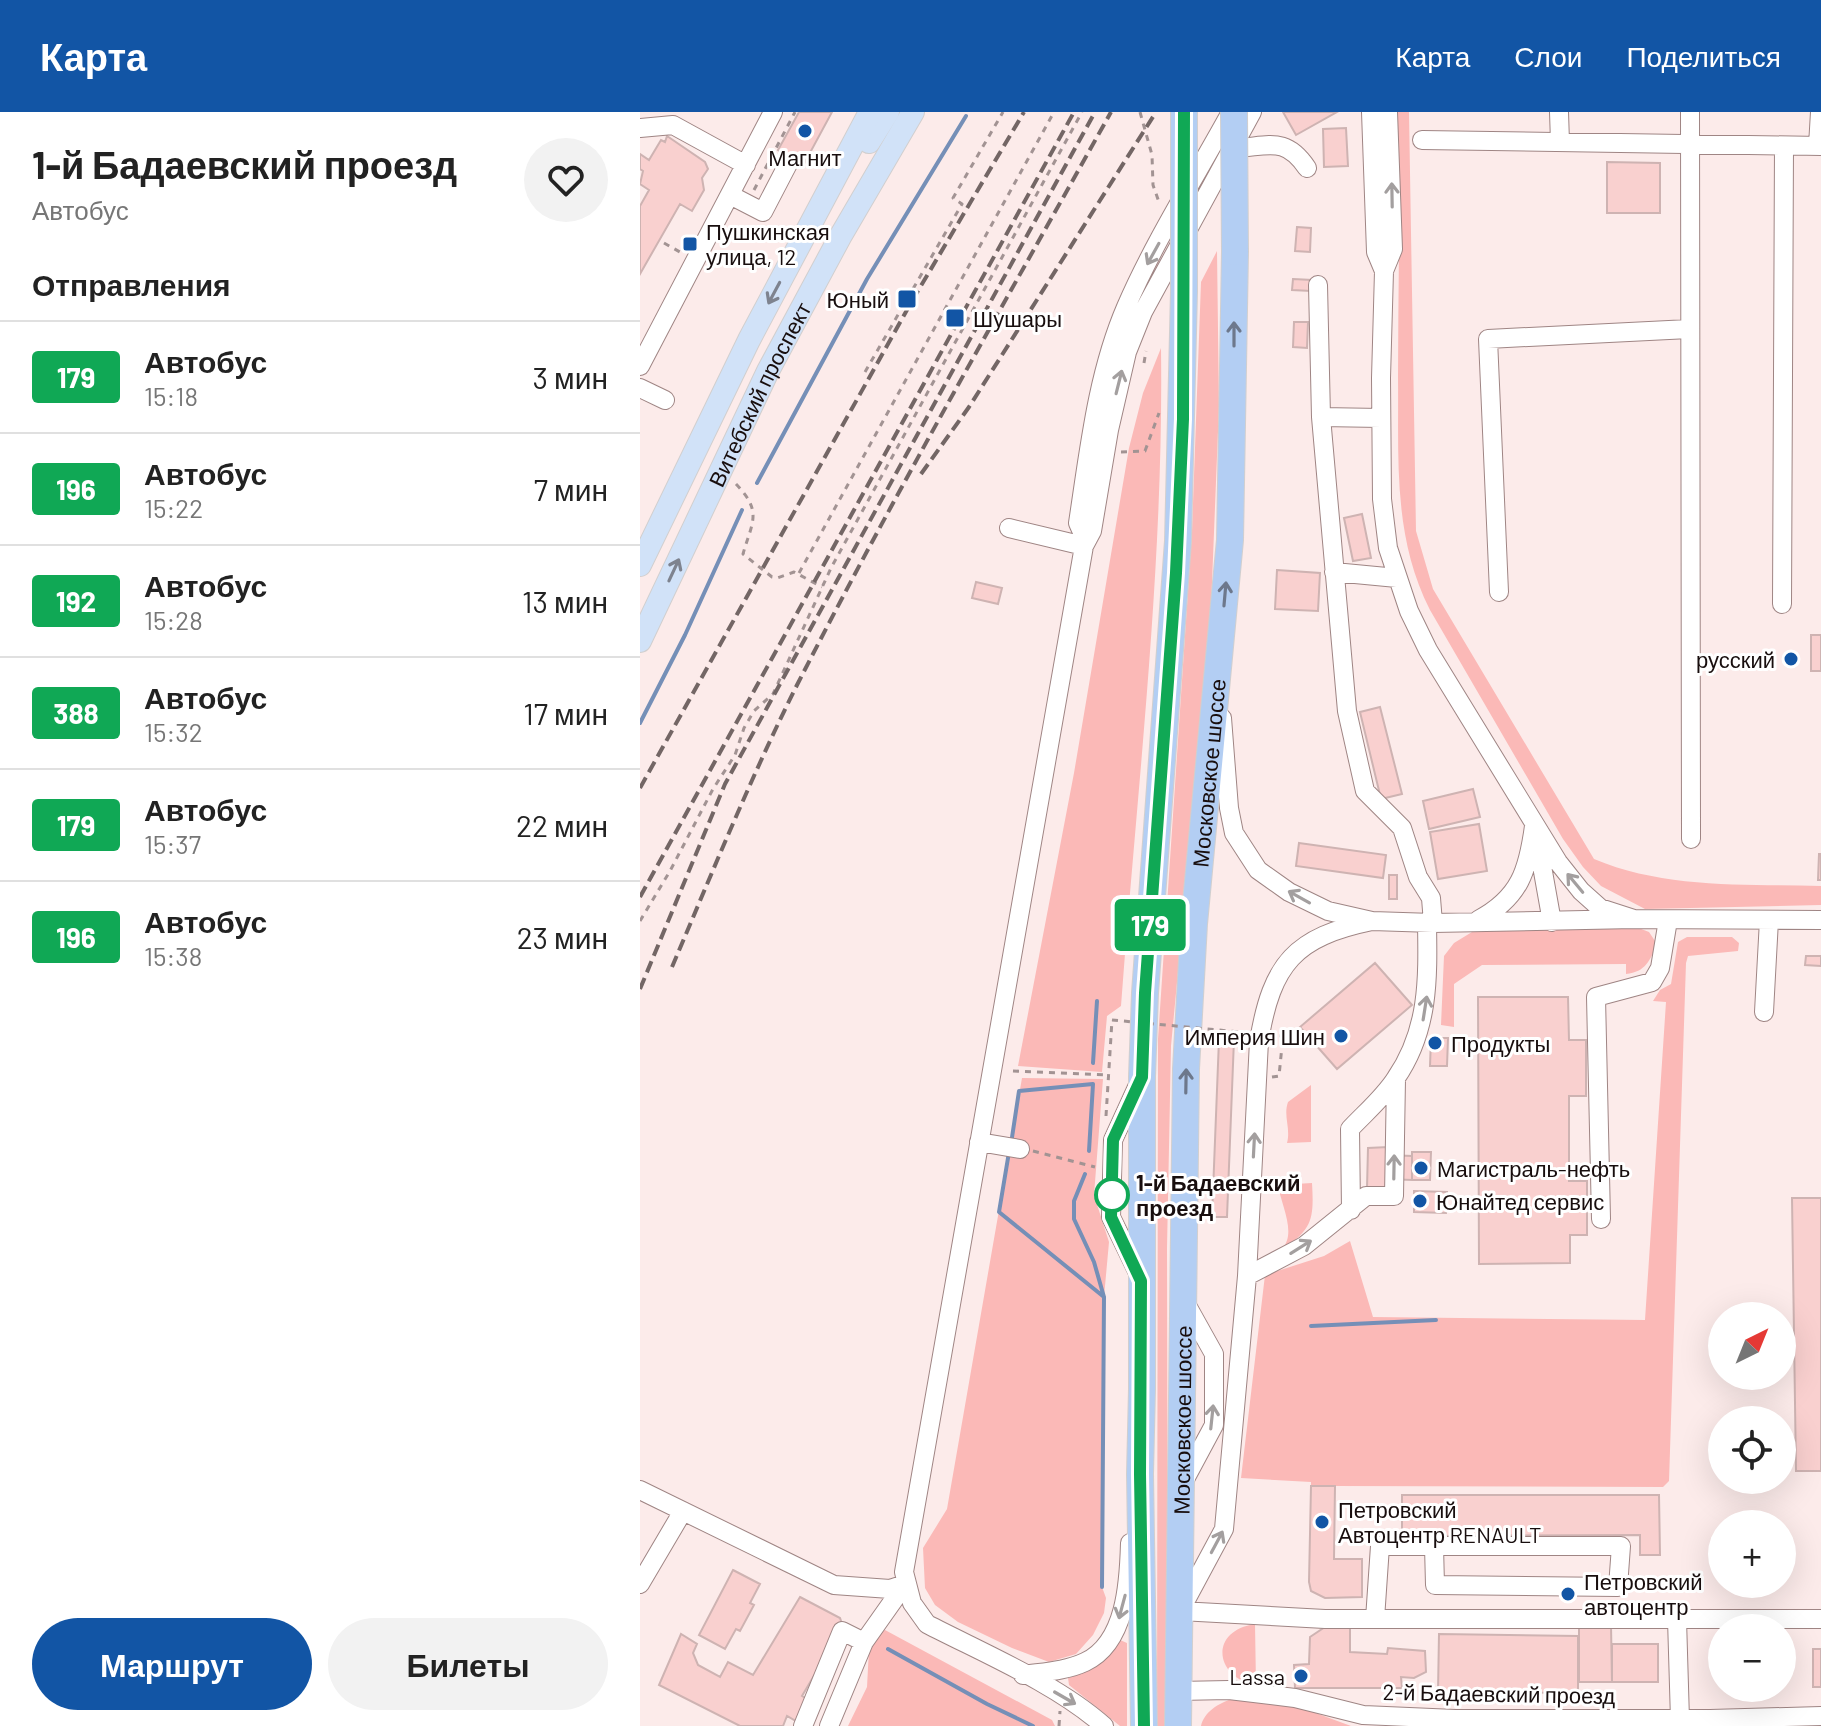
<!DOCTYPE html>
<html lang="ru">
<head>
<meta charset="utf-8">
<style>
	body { margin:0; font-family:Barlow,sans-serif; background:#f2f2f2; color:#222; height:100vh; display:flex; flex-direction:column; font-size:30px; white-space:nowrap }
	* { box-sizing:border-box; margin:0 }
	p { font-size:26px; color:#767676 }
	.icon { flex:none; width:44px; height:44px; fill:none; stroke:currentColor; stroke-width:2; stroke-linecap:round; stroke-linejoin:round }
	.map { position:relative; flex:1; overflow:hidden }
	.panel { display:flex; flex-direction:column; background:#fff; width:640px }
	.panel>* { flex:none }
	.badge { padding:0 16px; border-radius:6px; font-size:28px; line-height:52px }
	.needle { width:52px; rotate:43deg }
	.controls { position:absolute; left:1068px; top:1190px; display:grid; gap:16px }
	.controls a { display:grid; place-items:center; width:88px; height:88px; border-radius:50%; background:#fff; box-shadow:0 8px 32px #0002; font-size:40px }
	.map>.badge { position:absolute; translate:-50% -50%; box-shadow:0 0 0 4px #fff }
	h2 { padding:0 32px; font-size:30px; line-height:72px }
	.round { display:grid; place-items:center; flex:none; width:84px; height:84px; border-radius:42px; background:#f2f2f2 }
	.head { display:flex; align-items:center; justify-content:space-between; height:136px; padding:0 32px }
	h1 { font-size:38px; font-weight:700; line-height:60px }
	.cta { display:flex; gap:16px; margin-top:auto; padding:16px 32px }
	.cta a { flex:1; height:92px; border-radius:48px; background:#1255a5; color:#fff; font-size:32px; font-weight:700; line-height:92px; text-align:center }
	.cta a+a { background:#f2f2f2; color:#222 }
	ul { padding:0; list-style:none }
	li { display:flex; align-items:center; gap:24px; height:112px; padding:0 32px; border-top:2px solid #e0e0e0 }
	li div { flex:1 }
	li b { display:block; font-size:30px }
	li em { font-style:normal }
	li .badge { min-width:88px; font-weight:700; text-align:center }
	header { display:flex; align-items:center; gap:48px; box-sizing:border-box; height:112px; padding:0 40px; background:#1255a5; color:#fff }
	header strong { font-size:38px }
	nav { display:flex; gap:44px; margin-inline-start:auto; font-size:28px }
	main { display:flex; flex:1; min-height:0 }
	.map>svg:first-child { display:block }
</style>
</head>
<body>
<header>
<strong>Карта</strong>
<nav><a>Карта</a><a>Слои</a><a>Поделиться</a></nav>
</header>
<main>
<section class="panel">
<div class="head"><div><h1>1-й Бадаевский проезд</h1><p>Автобус</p></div><a class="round"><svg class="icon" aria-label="heart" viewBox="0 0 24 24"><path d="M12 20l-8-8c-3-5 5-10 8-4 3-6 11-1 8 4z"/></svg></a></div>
<h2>Отправления</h2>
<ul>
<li><span class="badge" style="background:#10a855;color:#fff">179</span><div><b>Автобус</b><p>15:18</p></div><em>3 мин</em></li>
<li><span class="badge" style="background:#10a855;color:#fff">196</span><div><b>Автобус</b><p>15:22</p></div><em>7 мин</em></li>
<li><span class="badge" style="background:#10a855;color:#fff">192</span><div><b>Автобус</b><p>15:28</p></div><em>13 мин</em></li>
<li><span class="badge" style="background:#10a855;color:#fff">388</span><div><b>Автобус</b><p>15:32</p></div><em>17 мин</em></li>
<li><span class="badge" style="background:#10a855;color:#fff">179</span><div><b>Автобус</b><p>15:37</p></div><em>22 мин</em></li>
<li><span class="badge" style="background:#10a855;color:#fff">196</span><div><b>Автобус</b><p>15:38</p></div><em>23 мин</em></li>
</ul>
<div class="cta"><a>Маршрут</a><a>Билеты</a></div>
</section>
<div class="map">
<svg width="1181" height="1614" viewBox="0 0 1181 1614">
	<rect width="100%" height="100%" fill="#fcebea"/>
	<path fill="#fbb9b7" d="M 757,0 L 769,0 L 776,419 L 793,477 L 954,747 C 1025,777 1106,772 1181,774 L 1181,793 L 1005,797 L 961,774 L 943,755 L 923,727 L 790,498 C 752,423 759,345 758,264 C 758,176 761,88 757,0 Z
		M 577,139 L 579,294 L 570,521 L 531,934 L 527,1136 L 528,1614 L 517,1614 L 518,927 L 552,419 L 561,170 Z
		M 521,236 C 524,456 497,675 481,894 L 467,904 L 462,960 L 378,954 L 434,661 L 489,336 L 503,281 Z
		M 996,815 L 1009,820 L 1017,832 C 1010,848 1006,860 986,862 L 986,852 L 842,853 L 814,872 L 814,915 L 801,913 L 804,844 L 814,831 L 832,820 Z
		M 1047,825 L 1092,825 L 1099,831 L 1098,839 L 1048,844 L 1046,851 L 1029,1369 L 1023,1375 L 695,1374 L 671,1374 L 671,1370 L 601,1366 L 625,1163 L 684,1144 L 710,1129 L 733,1205 L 1005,1208 L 1026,890 L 1013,889 L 1020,878 L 1031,872 L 1038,830 Z
		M 382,966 L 463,967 L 454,1083 L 469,1130 L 464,1185 L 462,1475 L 466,1486 L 464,1501 L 453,1523 L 436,1542 L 409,1550 L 372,1536 L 318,1510 L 295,1493 L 285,1476 L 283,1436 L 307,1397 Z
		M 671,973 L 671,1030 L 647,1031 C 651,1016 643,1004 648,990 Z
		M 672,1071 C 674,1106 673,1118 642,1137 C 657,1121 641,1093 638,1073 Z
		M 615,1512 L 616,1573 C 575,1566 568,1519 615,1512 Z
		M 245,1518 L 412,1608 L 415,1614 L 208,1614 L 227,1575 L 229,1537 L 237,1521 Z
		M 480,1528 L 487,1531 L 487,1614 L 480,1614 L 429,1573 L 428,1566 L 443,1560 Z
		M 592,1587 L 654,1593 L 711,1614 L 561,1614 C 564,1600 579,1591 592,1587 Z"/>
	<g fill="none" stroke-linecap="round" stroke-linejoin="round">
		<path stroke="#758fb7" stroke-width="4" d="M 117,371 L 227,167 L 326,4
			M 0,611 L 45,523 L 102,398
			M 453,951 L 457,889
			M 371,1032 L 379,979 L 453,972 L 449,1039
			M 369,1040 L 359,1100 L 464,1185
			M 445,1062 L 434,1089 L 434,1107 L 454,1150 L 464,1185 L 462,1475
			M 671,1214 L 796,1208
			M 248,1537 L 347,1592 L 393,1614"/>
	</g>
	<path fill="#f9d0cf" stroke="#ceb3b2" stroke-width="2" d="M 159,0 L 192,0 L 164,52 L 138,38 Z
		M 643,0 L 697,0 L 656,23 Z
		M 706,16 L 708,54 L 684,55 L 683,17 Z
		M 27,24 L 65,50 L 68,57 L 62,66 L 64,78 L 52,99 L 40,92 L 0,162 L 0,94 L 9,78 L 0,72 L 3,59 L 0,57 L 0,42 L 9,48 L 21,28 L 25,30 Z
		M 967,50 L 1020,51 L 1020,101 L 967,101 Z
		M 657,115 L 671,116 L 670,140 L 655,139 Z
		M 653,167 L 672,168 L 671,179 L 652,178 Z
		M 654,210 L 668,210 L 667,236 L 653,235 Z
		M 722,402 L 731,446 L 713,449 L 704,406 Z
		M 637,458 L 680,461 L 678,499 L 635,497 Z
		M 336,470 L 362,476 L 358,492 L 332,486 Z
		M 1171,523 L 1181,523 L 1181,559 L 1171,559 Z
		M 740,595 L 762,682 L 741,687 L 720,600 Z
		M 833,677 L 840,705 L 789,717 L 783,689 Z
		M 839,712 L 847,759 L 798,767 L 790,720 Z
		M 659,731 L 746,743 L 743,766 L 656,754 Z
		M 1179,742 L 1181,742 L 1181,768 L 1178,768 Z
		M 749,763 L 757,763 L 757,787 L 749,787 Z
		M 1166,844 L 1181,844 L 1181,854 L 1165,853 Z
		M 735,851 L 772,893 L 697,957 L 660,915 Z
		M 838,885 L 928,885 L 929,928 L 946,928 L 946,984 L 929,984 L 929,1069 L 947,1069 L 947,1123 L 930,1123 L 930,1151 L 839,1152 Z
		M 791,926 L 808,926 L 807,954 L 790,954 Z
		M 579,927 L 594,927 L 587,1105 L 572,1105 Z
		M 748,1035 L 747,1043 L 772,1044 L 772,1068 L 747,1067 L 747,1077 L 727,1076 L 728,1036 Z
		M 772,1040 L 791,1040 L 790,1068 L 772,1068 Z
		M 774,1079 L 807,1080 L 806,1101 L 774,1100 Z
		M 1152,1086 L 1181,1086 L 1181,1359 L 1156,1359 Z
		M 671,1374 L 695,1374 L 694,1447 L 722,1447 L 722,1485 L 685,1486 L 671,1479 L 669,1470 Z
		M 762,1383 L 1019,1383 L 1020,1443 L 1000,1443 L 1000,1423 L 762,1424 Z
		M 93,1458 L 120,1472 L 110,1491 L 114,1493 L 100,1519 L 96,1517 L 85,1537 L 59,1523 Z
		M 160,1485 L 200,1506 L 203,1515 L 162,1584 L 167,1587 L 156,1609 L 147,1604 L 143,1614 L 100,1614 L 19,1573 L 41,1522 L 57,1532 L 53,1541 L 58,1553 L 80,1565 L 88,1550 L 113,1563 Z
		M 939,1513 L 971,1513 L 972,1570 L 939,1570 Z
		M 685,1515 L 710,1516 L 710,1540 L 747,1542 L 748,1536 L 785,1539 L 786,1560 L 774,1566 L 761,1565 L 762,1576 L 655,1576 L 654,1553 L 669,1552 L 670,1525 Z
		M 799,1522 L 938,1524 L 938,1581 L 798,1580 Z
		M 972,1532 L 1018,1532 L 1018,1570 L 972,1570 Z
		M 1173,1537 L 1181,1537 L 1181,1575 L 1173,1575 Z"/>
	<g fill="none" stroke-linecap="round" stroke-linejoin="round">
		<defs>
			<path id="minor" d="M 731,0 L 736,140 L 744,159
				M 748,0 L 753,137 L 744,159 L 741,266 L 742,387 L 748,436 L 769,499 L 788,538 L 918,750 L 941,779 L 960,796 L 994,807
				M 919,0 L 920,30
				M 1050,0 L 1051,727
				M 0,16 L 33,13 L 106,53
				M 782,28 L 1181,34
				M 1178,34 L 1180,0
				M 593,36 C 628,35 645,23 667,56
				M 90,83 L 123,100 L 148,52
				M 678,173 L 681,305 L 707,599 L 725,679 L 762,716 L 778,765 L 791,786 L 793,811
				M 0,254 L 133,0
				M 0,276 L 25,288
				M 681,305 L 741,306
				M 369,416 L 444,434
				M 445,427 L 438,411 C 449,339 457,262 486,195 C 515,128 556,64 591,0
				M 694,460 L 757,466
				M 859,480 L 848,227 L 1049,217
				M 1142,492 L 1144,34
				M 582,606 L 589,696 L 594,721 L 618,758 L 649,780 L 688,799 L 732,809 L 793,811 L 994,807 L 1181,808
				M 897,726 L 912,810
				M 838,808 C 880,786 888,758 894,714
				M 732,809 C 655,825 632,851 619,929 L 607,1164 L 584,1417 L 540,1499 L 685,1507 L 1181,1507
				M 1124,900 L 1129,808
				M 499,971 L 473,1028 L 471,1105 L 500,1165
				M 339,1030 L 380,1037
				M 711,1098 L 710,1017 C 725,1001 744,985 756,966 C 789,918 788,867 787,811
				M 961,1107 L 956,885 L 1012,870 L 1020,856 L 1028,808
				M 607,1164 L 664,1134 L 726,1084 L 754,1084 L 756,967
				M 544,1369 L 574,1313 L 574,1242 L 545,1190
				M 0,1378 L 194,1473 L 250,1477 L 265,1472
				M 0,1472 L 43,1399
				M 735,1507 L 740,1434 L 981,1434 L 978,1475 L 795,1473 L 794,1434
				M 1037,1507 L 1040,1608
				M 383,1563 C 403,1560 426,1559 445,1550 C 486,1531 489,1470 490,1431
				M 538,1579 L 589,1578 L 655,1586 L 723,1603 L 815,1607 L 1070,1607 L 1181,1604
				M 163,1614 L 202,1519 L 224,1530
				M 189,1614 L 224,1530 L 265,1472
				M 464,1614 C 417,1572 343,1541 287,1512 L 272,1491 L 264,1460 L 444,434 L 452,419 L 469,318 L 487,240 L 503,200 L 612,0"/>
			<g id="major">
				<path d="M 229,30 L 248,0"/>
				<path d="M 0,453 L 109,228 L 230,0"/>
				<path id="s1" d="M 0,529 L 128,259 L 200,125 L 273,0"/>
			</g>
			<g id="highway">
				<path d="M 504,1614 L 500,1362 L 502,1277 L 502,965 L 505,881 L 538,429 L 544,179"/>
				<path id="s2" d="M 538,1614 L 546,957 L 554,812 L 590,428 L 595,140"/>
			</g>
		</defs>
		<use href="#minor" stroke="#9f8584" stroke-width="20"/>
		<use href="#major" stroke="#d1cfcf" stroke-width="24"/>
		<use href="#highway" stroke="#d1cfcf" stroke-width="28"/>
		<path stroke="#a29393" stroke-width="3" stroke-dasharray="6 6" stroke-linecap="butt" d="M 500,0 L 512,43 L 513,73 L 520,93
			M 114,78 L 155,0
			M 24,131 L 40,140
			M 504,251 L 506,239
			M 225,260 L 322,92 L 313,86 L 363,0
			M 481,340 L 505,339 L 519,301
			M 96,372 C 123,400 112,410 103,442 L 132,465 L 137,466 L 154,460 L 182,475
			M 159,461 L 414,0
			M 0,809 L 30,759 L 73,677 L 95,643 L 104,616 L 114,599 L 133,582 L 191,456 L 442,0
			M 373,959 L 468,963
			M 632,965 L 639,964 L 643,924
			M 466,1004 L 472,908
			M 393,1039 L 455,1055
			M 419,1614 L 420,1599"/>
		<use href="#minor" stroke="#fff" stroke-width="18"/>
		<use href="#major" stroke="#d1e2f8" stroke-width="22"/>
		<use href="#highway" stroke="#b3cef3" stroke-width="26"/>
		<path stroke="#736665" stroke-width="4" stroke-dasharray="12 6" stroke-linecap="butt" d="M 281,362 L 329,295 L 516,0
			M 0,676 L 272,189 L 384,0
			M 0,785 L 434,0
			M 32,855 C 72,761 111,665 157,573 C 256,379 365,190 471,0
			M 0,877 L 85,672 L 455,0"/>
		<defs>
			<path id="highway-bridge" d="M 544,0 L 544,179
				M 594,0 L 595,140"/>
		</defs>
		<use href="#highway-bridge" stroke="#d1cfcf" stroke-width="28" stroke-linecap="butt"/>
		<path stroke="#a29393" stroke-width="3" stroke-dasharray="6 6" stroke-linecap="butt" d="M 472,908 L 643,924"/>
		<use href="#highway-bridge" stroke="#b3cef3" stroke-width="26"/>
	</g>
	<defs><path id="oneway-shaft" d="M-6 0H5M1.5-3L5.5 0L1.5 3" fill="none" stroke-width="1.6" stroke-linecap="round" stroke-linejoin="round" transform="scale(2)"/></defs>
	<g stroke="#a39f9f">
		<use href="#oneway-shaft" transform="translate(752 83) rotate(-91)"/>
		<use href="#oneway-shaft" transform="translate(513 142) rotate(119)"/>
		<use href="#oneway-shaft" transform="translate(479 270) rotate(-76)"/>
		<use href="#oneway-shaft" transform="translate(935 771) rotate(-130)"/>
		<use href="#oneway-shaft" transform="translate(659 785) rotate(-151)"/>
		<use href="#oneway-shaft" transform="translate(785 896) rotate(-81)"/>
		<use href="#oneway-shaft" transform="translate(614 1033) rotate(-87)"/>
		<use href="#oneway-shaft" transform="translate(754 1055) rotate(-89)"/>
		<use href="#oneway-shaft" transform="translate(661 1135) rotate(-32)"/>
		<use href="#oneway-shaft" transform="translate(572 1305) rotate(-84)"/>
		<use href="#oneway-shaft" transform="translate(577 1430) rotate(-62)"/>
		<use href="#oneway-shaft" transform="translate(482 1495) rotate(105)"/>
		<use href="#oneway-shaft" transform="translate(425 1586) rotate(30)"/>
	</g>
	<g stroke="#7e838f">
		<use href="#oneway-shaft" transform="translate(134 181) rotate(118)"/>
		<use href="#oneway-shaft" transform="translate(34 458) rotate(-65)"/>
	</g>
	<g stroke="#6d788c">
		<use href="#oneway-shaft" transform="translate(594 222) rotate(-90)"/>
		<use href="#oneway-shaft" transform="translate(585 482) rotate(-85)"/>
		<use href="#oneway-shaft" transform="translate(546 969) rotate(-89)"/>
	</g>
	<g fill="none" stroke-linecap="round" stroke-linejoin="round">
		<defs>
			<path id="line" d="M 504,1614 L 500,1362 L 501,1169 L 471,1105 L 473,1028 L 502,965 L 505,881 L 536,461 L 543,307 L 544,0"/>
		</defs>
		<use href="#line" stroke="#fff" stroke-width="18"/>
		<use href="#line" stroke="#10a855" stroke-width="12"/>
	</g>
	<g fill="#1255a5" stroke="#fff" stroke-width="3">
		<circle cx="165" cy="19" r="8"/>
		<rect x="42" y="124" width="16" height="16" rx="4"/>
		<rect x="257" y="177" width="20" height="20" rx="4"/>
		<rect x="305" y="196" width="20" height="20" rx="4"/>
		<circle cx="1151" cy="547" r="8"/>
		<circle cx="701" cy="924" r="8"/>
		<circle cx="795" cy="931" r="8"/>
		<circle cx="781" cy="1056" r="8"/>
		<circle cx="780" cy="1089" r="8"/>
		<circle cx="682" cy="1410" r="8"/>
		<circle cx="928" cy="1482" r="8"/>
		<circle cx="661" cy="1564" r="8"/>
	</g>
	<circle fill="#fff" stroke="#10a855" stroke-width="4" cx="472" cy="1083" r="16"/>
	<g text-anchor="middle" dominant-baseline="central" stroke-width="6" stroke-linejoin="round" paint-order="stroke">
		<g font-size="22" fill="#180e0e" stroke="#fff" text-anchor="start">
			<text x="165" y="45" text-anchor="middle">Магнит</text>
			<text x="66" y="119">Пушкинская<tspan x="66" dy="25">улица, 12</tspan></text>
			<text x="249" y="187" text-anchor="end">Юный</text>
			<text x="333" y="206">Шушары</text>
			<text x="1135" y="547" text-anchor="end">русский</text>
			<text x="685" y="924" text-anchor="end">Империя Шин</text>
			<text x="811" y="931">Продукты</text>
			<text x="797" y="1056">Магистраль-нефть</text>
			<text x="796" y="1089">Юнайтед сервис</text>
			<text x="698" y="1397">Петровский<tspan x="698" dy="25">Автоцентр RENAULT</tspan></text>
			<text x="944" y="1469">Петровский<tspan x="944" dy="25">автоцентр</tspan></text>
			<text x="645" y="1564" text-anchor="end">Lassa</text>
		</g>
		<g font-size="22" fill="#180e0e" stroke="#fff">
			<text stroke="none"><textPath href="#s1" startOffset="274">Витебский проспект</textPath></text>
			<text stroke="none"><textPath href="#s2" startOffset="954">Московское шоссе</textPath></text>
			<text stroke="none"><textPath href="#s2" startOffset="306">Московское шоссе</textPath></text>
			<text transform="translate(859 1581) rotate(1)">2-й Бадаевский проезд</text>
		</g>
		<g font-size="22" font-weight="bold" fill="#180e0e" stroke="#fff" text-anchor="start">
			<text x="496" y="1070">1-й Бадаевский<tspan x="496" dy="25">проезд</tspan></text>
		</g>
	</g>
</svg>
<div class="controls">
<a><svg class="needle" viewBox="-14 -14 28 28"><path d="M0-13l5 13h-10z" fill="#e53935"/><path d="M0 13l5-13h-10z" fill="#767676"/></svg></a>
<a><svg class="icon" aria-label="locate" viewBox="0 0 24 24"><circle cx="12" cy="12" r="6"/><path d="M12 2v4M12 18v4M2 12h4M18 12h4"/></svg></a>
<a>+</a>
<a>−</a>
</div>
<b class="badge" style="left:510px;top:813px;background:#10a855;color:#fff">179</b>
</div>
</main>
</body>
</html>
